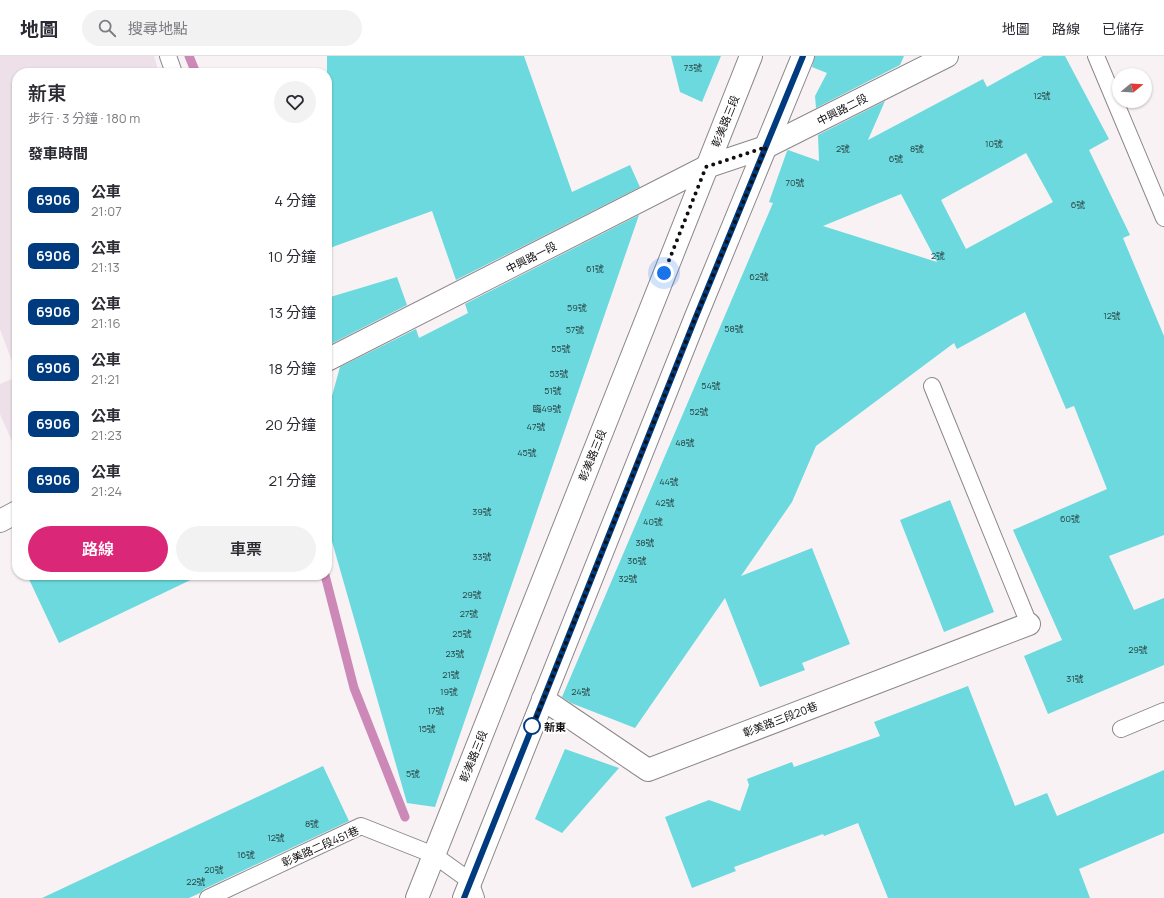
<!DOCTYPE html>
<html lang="zh-TW">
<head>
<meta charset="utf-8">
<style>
	body { margin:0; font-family:Manrope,"Noto Sans TC",sans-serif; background:#f2f2f3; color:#2b2b33; height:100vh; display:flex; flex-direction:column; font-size:15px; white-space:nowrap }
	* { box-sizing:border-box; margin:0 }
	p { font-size:13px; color:#7c7c81 }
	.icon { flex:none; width:22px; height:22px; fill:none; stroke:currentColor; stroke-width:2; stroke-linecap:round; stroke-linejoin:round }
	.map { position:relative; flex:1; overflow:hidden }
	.sheet { position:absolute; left:12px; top:12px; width:320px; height:512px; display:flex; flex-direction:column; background:#fff; border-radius:16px; box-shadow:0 1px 3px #0004 }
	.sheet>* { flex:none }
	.badge { padding:0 8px; border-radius:6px; font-size:14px; line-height:26px }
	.needle { width:26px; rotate:72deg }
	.fabs { position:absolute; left:1112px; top:12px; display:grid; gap:8px }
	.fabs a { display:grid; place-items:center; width:40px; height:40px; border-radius:50%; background:#fff; box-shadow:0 1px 3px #0004; font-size:20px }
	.you { position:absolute; width:20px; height:20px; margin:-10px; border:3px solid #fff; border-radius:50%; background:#1a73e8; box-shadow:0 0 0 6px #1a73e833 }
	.map>.badge { position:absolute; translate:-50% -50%; box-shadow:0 0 0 2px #fff }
	h2 { padding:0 16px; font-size:15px; line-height:36px }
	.round { display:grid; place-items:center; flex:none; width:42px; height:42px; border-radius:21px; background:#f2f2f3 }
	.overview { display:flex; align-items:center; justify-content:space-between; height:68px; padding:0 16px }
	h1 { font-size:19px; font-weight:600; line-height:30px }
	.primary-button { display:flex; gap:8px; margin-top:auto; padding:8px 16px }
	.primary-button a { flex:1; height:46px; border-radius:24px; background:#db2777; color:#fff; font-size:16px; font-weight:600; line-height:46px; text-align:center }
	.primary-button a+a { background:#f2f2f3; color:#2b2b33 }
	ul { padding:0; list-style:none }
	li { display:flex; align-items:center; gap:12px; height:56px; padding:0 16px }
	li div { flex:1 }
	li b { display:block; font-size:15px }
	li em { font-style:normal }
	li .badge { min-width:44px; font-weight:700; text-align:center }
	header { display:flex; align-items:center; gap:24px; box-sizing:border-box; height:56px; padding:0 20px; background:#fff; border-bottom:1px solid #e1e1e2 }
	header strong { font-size:19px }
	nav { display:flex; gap:22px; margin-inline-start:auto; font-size:14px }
	.search { width:280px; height:36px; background:#f2f2f3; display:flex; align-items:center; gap:10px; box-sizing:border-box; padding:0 14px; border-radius:22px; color:#7c7c81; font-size:15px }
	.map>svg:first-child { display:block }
</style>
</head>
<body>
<header>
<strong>地圖</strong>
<div class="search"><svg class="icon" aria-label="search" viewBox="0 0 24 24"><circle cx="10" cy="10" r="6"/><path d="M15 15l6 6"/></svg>搜尋地點</div>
<nav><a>地圖</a><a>路線</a><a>已儲存</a></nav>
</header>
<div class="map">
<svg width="1164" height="842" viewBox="0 0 1164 842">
	<rect width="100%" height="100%" fill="#f8f2f5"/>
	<path fill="#ede0e8" d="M 0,0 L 154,0 L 159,17 L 17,17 L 17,319 L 0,273 Z
		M 17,321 L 17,397 L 0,358 L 0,328 Z"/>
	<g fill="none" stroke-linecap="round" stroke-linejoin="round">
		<path stroke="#cc88b6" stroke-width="9" d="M 189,0 L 196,17
			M 325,519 L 354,632 L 405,761"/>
	</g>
	<path fill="#6bd9dd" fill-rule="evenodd" d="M 327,0 L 524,0 L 572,136 L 630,109 L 640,131 L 456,224 L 432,155 L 327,193 Z
		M 671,0 L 721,0 L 702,46 L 680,36 Z
		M 815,0 L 904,0 L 900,9 L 816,52 L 815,40 L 827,17 L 812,11 Z
		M 1043,0 L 1065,0 L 1109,83 L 1089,94 L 1130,179 L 1123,182 L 1164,280 L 1164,479 L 1109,500 L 1134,554 L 1164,542 L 1164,609 L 1048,658 L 1024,600 L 1062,584 L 1013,474 L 1107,433 L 1074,350 L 1066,353 L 1025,256 L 957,293 L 954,287 L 816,390 L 792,446 L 741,520 L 812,492 L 850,588 L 802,607 L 805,614 L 760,631 L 725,542 L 635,672 L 571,647 L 562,641 L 773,147 L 769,146 L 787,95 L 788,94 L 819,105 L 818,79 L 885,45 L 868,84 L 983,23 L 987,31 ZM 1026,97 L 1053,146 L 966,193 L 941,144 ZM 901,138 L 937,206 L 823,170 Z
		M 639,159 L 435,751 L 407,747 L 327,468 L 327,358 L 340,311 L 416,273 L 419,282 L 468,257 L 465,248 Z
		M 397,221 L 407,249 L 327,290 L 327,242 Z
		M 950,444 L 994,556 L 944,576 L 900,464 Z
		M 27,519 L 201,519 L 59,587 Z
		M 968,630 L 1015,750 L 1047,737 L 1057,760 L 1164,714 L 1164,777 L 1079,813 L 1090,842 L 888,842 L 858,767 L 824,780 L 823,778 L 734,811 L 736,815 L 692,832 L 665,761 L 709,744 L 740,755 L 749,729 L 747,723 L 792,706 L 794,711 L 880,680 L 874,666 Z
		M 565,693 L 619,712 L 562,777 L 535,763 Z
		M 323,710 L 349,765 L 204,833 L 200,837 L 189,842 L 42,842 Z"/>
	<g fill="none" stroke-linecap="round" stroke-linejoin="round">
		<defs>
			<path id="service" d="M 168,0 L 174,17
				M 1096,0 L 1164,162
				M 932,330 L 1029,568
				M 1121,673 L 1164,655
				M 208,842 L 361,770 L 434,799 L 470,825 L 476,842"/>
			<path id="minor" d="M 327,304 L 706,111 L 766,91 L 947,0
				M 0,465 L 17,456
				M 543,643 L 648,714 L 1029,568"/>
			<path id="secondary" d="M 417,842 L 751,0
				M 464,842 L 695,263 L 803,0"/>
		</defs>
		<use href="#service" stroke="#8c878a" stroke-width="18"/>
		<use href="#minor" stroke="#8c878a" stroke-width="24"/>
		<use href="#secondary" stroke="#8c878a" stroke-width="24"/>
		<use href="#service" stroke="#fff" stroke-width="16"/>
		<use href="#minor" stroke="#fff" stroke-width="22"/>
		<use href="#secondary" stroke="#fff" stroke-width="22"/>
	</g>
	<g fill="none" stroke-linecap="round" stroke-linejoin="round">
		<defs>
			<path id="line" d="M 464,842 L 695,263 L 803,0"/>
		</defs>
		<use href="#line" stroke="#fff" stroke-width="9"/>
		<use href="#line" stroke="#003b80" stroke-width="6"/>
		<path stroke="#110f10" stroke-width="4" stroke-dasharray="0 7.2" d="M 532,670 L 532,672 L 695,263 L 766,91 L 706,111 L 664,217"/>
	</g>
	<circle fill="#fff" stroke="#003b80" stroke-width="2" cx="532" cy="670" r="8"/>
	<g text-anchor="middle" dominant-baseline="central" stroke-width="4" stroke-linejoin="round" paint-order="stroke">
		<g font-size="9" fill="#284243">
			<text x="693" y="11">73號</text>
			<text x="1042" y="39">12號</text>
			<text x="994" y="87">10號</text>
			<text x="843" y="92">2號</text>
			<text x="917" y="92">8號</text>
			<text x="896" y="102">6號</text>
			<text x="795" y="126">70號</text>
			<text x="1078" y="148">6號</text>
			<text x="938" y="199">2號</text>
			<text x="595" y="212">61號</text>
			<text x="759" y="220">62號</text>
			<text x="577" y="251">59號</text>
			<text x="1112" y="259">12號</text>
			<text x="734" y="272">58號</text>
			<text x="575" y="273">57號</text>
			<text x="561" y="292">55號</text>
			<text x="559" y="317">53號</text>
			<text x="711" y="329">54號</text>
			<text x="553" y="334">51號</text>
			<text x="547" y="352">臨49號</text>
			<text x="699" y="355">52號</text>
			<text x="536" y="370">47號</text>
			<text x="685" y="386">48號</text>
			<text x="527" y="396">45號</text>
			<text x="669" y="425">44號</text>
			<text x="665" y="446">42號</text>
			<text x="482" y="455">39號</text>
			<text x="1070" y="462">60號</text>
			<text x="653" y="465">40號</text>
			<text x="645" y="486">38號</text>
			<text x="482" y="500">33號</text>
			<text x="637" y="504">36號</text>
			<text x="628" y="522">32號</text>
			<text x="472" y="538">29號</text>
			<text x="469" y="557">27號</text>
			<text x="462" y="577">25號</text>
			<text x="1138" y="593">29號</text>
			<text x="455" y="597">23號</text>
			<text x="451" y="618">21號</text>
			<text x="1075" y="622">31號</text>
			<text x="449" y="635">19號</text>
			<text x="581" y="635">24號</text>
			<text x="436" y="654">17號</text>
			<text x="427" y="672">15號</text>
			<text x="413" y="717">5號</text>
			<text x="312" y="767">8號</text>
			<text x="276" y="781">12號</text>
			<text x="246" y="798">16號</text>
			<text x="214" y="813">20號</text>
			<text x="196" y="825">22號</text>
		</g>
		<g font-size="11" fill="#110f10" stroke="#fff">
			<text transform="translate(842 53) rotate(-27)">中興路二段</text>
			<text transform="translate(725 65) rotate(-68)">彰美路三段</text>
			<text transform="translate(531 201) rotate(-27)">中興路一段</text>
			<text transform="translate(592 399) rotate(-68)">彰美路三段</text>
			<text transform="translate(780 663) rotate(-21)">彰美路三段20巷</text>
			<text transform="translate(473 700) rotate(-68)">彰美路三段</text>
			<text transform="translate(320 790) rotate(-24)">彰美路二段451巷</text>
		</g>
		<g font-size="11" font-weight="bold" fill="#110f10" stroke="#fff" text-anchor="start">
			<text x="544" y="670">新東</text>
		</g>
	</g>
</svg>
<div class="fabs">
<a><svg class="needle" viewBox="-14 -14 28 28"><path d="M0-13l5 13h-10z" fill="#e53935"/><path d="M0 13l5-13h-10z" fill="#7c7c81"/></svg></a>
</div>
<div class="you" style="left:664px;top:217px"></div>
<section class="sheet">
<div class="overview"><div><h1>新東</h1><p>步行 · 3 分鐘 · 180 m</p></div><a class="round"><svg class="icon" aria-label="heart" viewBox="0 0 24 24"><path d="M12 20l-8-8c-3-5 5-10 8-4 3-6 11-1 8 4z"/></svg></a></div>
<h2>發車時間</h2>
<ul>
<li><span class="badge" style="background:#003b80;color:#fff">6906</span><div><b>公車</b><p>21:07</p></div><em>4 分鐘</em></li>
<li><span class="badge" style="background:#003b80;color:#fff">6906</span><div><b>公車</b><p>21:13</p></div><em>10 分鐘</em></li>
<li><span class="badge" style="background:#003b80;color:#fff">6906</span><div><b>公車</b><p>21:16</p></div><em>13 分鐘</em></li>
<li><span class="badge" style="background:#003b80;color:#fff">6906</span><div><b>公車</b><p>21:21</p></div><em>18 分鐘</em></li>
<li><span class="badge" style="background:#003b80;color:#fff">6906</span><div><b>公車</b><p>21:23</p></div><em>20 分鐘</em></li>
<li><span class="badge" style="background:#003b80;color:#fff">6906</span><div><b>公車</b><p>21:24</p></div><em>21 分鐘</em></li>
</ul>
<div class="primary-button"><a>路線</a><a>車票</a></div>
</section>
</div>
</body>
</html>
